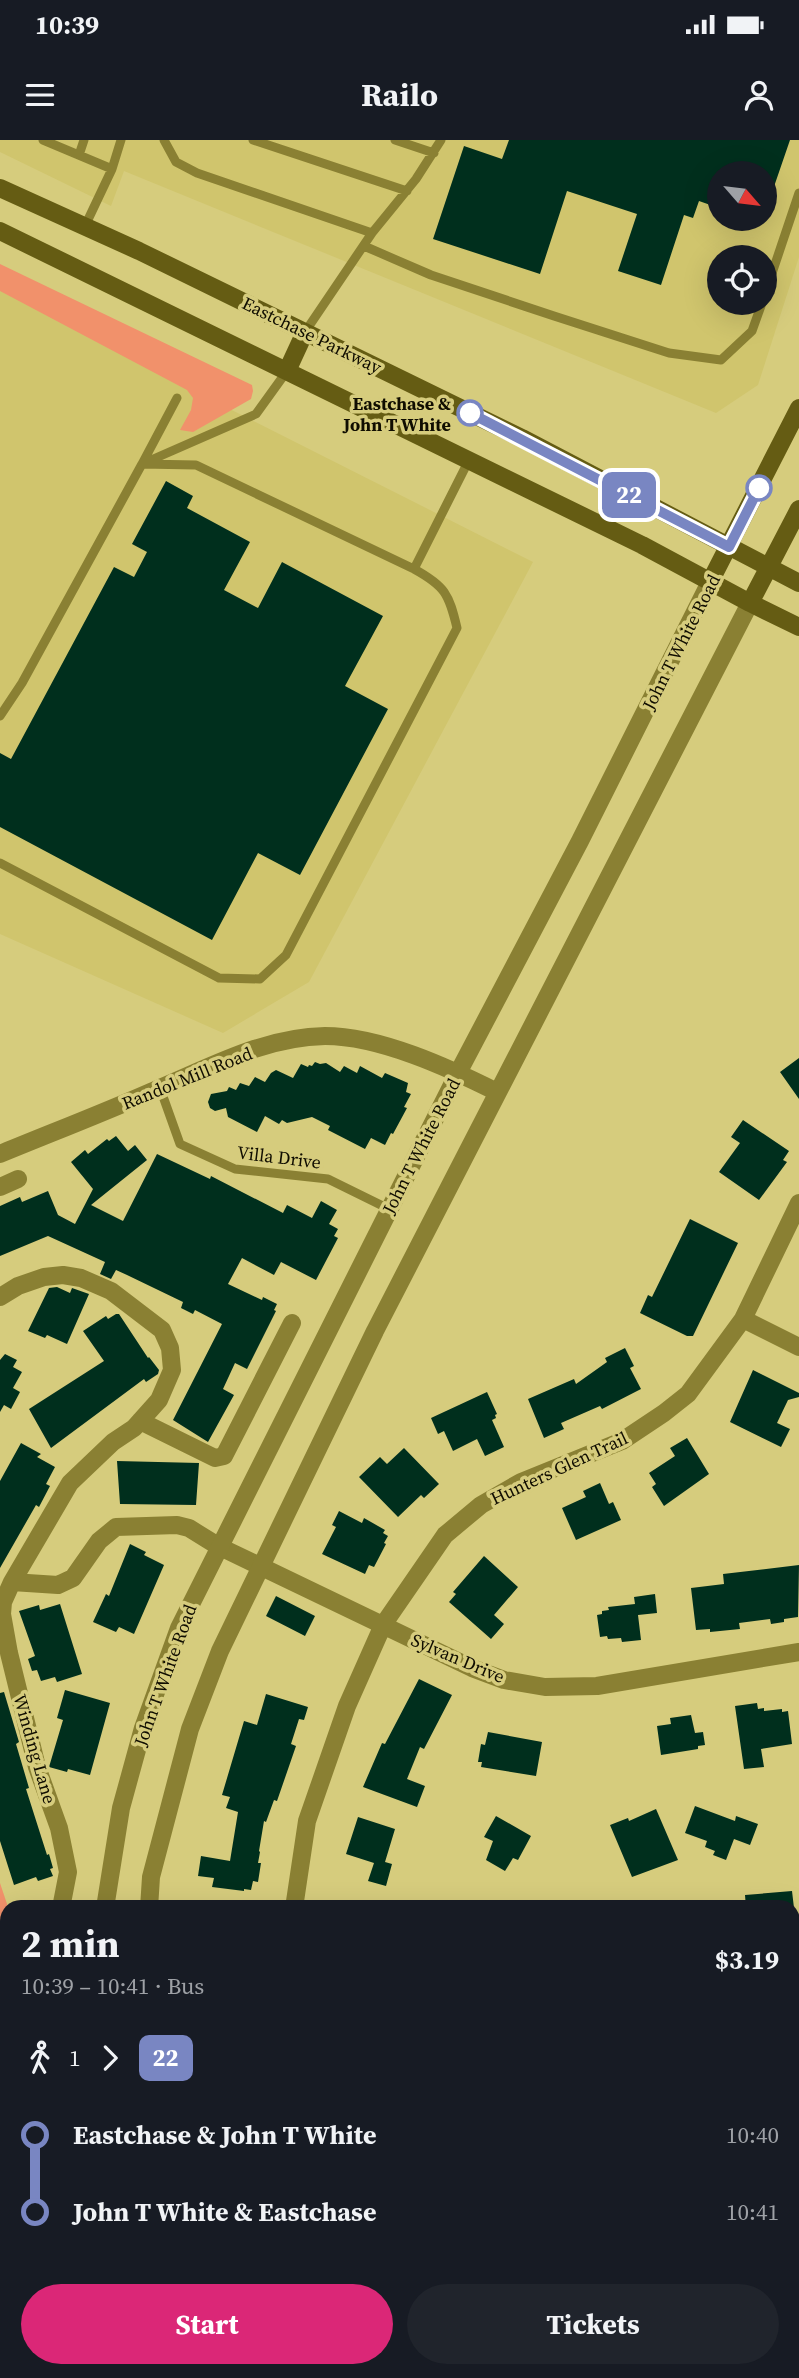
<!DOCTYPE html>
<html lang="en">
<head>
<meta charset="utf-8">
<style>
	body { margin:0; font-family:"Source Serif 4",serif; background:#20242c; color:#f1f3f6; height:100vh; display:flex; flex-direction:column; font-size:26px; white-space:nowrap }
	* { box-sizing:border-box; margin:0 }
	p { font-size:23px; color:#9ea1a6 }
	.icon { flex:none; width:38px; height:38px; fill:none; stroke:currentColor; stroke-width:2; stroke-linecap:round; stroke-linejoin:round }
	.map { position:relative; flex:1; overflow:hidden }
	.panel { position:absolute; left:0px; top:1760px; width:800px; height:478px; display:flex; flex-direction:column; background:#171b24; border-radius:21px 21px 0 0; box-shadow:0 7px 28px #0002 }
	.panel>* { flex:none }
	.badge { padding:0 14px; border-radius:10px; font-size:24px; line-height:46px }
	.needle { width:46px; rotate:118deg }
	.fabs { position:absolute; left:707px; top:21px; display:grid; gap:14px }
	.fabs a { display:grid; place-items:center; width:70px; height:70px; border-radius:50%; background:#171b24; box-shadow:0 7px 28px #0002; font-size:35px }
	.map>.badge { position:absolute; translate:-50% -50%; box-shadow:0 0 0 4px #fff }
	.legs { display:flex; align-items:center; gap:10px; height:77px; padding:0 21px; font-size:23px }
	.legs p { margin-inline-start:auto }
	.summary { display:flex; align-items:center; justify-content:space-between; height:119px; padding:0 21px }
	h1 { font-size:38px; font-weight:700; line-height:52px }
	.primary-button { display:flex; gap:14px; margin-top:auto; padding:14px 21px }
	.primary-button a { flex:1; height:80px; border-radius:42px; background:#db2777; color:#fff; font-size:28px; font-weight:700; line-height:80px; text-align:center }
	.primary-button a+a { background:#20242c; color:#f1f3f6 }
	ul { padding:0 21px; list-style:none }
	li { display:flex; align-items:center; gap:24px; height:77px; font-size:26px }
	li i { display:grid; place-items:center; width:10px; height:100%; margin:0 9px; background:currentColor }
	li i::after { content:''; width:18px; height:18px; margin:-9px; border:5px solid; border-radius:50%; background:#171b24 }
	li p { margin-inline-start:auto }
	li:first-child i { background:linear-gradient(#0000 50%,currentColor 0) }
	li:last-child i { background:linear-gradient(currentColor 50%,#0000 0) }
	.status { display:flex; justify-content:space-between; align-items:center; height:49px; padding:0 35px; background:#171b24; direction:ltr }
	.status svg { height:19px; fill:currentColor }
	header { display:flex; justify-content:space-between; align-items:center; height:91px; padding:0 21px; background:#171b24; font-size:32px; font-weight:700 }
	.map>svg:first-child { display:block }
</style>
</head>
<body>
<div class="status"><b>10:39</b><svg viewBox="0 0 49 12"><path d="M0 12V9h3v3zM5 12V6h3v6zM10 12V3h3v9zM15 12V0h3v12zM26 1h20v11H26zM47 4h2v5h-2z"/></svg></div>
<header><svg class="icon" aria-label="menu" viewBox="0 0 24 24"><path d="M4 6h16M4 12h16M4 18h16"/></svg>Railo<svg class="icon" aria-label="person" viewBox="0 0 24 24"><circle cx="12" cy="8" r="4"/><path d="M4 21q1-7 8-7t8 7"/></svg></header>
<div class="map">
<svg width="799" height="2238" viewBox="0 0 799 2238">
	<rect width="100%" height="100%" fill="#d6cc7d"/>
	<path fill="#d0c56d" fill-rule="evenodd" d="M 0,0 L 799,0 L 799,117 L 758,245 L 716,273 L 124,31 L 111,66 L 0,12 ZM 719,33 L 765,33 L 765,79 L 719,79 ZM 719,117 L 765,117 L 765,163 L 719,163 Z
		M 0,137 L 206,257 L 533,422 L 309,842 L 223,893 L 0,794 Z"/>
	<path fill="#f1916b" d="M 0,124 L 252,245 L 253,251 L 251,259 L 193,292 L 180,290 L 191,270 L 193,258 L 187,250 L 0,151 Z
		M 0,1743 L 8,1767 L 7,2231 L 180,2231 L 184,2238 L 0,2238 Z"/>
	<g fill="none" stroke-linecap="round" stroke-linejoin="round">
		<path stroke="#12b0d8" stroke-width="5" d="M 0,2233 L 6,2238"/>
	</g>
	<path fill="#002f1d" d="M 509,0 L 790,0 L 767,67 L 765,67 L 765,33 L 719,33 L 719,68 L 699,61 L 693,78 L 684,75 L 661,145 L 618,131 L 637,74 L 567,51 L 540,134 L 433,99 L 464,6 L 502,19 Z
		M 166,341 L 193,356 L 187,368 L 250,402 L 224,450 L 258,468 L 282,422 L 383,476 L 345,546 L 388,569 L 300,735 L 258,713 L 212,800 L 0,687 L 0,613 L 11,619 L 114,427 L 134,437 L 147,412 L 132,404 Z
		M 799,918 L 799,959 L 780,932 Z
		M 315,922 L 320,924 L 326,923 L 340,932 L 344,926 L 357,933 L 360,926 L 382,938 L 385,933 L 408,943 L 406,952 L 411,954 L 404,967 L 407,968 L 393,994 L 391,993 L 385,1005 L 371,998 L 365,1009 L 328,990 L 330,986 L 312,977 L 287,983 L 282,980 L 279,984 L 265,976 L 257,992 L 228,977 L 226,968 L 215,971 L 210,968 L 208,962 L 211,954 L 227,951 L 229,947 L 236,950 L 240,943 L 249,946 L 255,937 L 265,942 L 271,933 L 276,930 L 293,938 L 301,924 L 308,927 L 309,925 L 312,926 Z
		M 743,980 L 789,1011 L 783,1020 L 787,1022 L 759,1060 L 719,1032 L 740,1003 L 731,997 Z
		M 116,996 L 128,1011 L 135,1005 L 147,1020 L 91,1065 L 123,1081 L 157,1014 L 210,1039 L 211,1036 L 283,1073 L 287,1065 L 312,1078 L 321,1061 L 337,1070 L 329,1084 L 338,1089 L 334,1096 L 338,1098 L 316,1140 L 281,1122 L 274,1135 L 242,1118 L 228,1144 L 262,1160 L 263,1157 L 277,1164 L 274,1170 L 276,1171 L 247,1229 L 235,1223 L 223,1249 L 234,1255 L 208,1302 L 173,1280 L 222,1184 L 195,1170 L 193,1174 L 181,1168 L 183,1162 L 127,1135 L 116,1130 L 111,1139 L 100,1134 L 105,1122 L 48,1096 L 0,1116 L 0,1066 L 20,1057 L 22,1062 L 48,1051 L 58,1075 L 75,1084 L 93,1049 L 71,1022 L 85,1010 L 88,1014 L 107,999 L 109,1001 Z
		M 690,1079 L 738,1103 L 693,1196 L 687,1196 L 640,1173 L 648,1155 L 652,1157 Z
		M 57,1147 L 70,1153 L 72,1148 L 89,1154 L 67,1204 L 47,1195 L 45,1198 L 28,1191 L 49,1148 Z
		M 116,1174 L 119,1174 L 148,1218 L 149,1217 L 159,1230 L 158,1234 L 146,1242 L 144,1239 L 51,1308 L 29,1269 L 104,1221 L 83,1191 L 106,1176 L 108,1179 Z
		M 625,1208 L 634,1226 L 630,1228 L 641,1249 L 602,1269 L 600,1266 L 561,1283 L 564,1289 L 544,1298 L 528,1259 L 574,1239 L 576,1244 L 607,1222 L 605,1218 Z
		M 5,1214 L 17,1220 L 13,1227 L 22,1232 L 13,1248 L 20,1252 L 11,1269 L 4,1265 L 0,1272 L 0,1220 Z
		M 753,1230 L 799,1253 L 799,1257 L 788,1260 L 777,1283 L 790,1289 L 781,1307 L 730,1282 Z
		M 487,1252 L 497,1274 L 495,1275 L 496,1278 L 492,1280 L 504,1307 L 485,1316 L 477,1299 L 453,1311 L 444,1291 L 438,1294 L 431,1278 Z
		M 687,1298 L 709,1334 L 664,1366 L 652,1347 L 656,1344 L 649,1333 L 675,1316 L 670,1308 Z
		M 21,1303 L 41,1314 L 37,1317 L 55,1327 L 46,1344 L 50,1346 L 39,1367 L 36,1365 L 0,1428 L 0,1341 Z
		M 404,1308 L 439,1344 L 424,1358 L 421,1355 L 398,1377 L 359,1337 L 380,1317 L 387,1324 Z
		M 117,1321 L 199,1323 L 196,1365 L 120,1364 Z
		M 600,1343 L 609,1364 L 613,1362 L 621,1380 L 576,1400 L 562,1368 L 586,1357 L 583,1351 Z
		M 339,1371 L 362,1383 L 364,1378 L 385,1390 L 383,1393 L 388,1396 L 384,1403 L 386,1404 L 374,1427 L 369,1425 L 365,1434 L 322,1414 L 336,1387 L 332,1385 Z
		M 130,1404 L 146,1412 L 144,1415 L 164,1425 L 134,1494 L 119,1487 L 116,1492 L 93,1482 L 106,1454 L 109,1456 Z
		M 484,1416 L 518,1447 L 494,1475 L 504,1484 L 491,1499 L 449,1462 L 456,1454 L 453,1452 Z
		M 799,1425 L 798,1477 L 784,1479 L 784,1482 L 771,1484 L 770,1479 L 739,1483 L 740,1489 L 710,1492 L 710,1489 L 696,1490 L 691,1448 L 724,1444 L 723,1434 Z
		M 655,1454 L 657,1473 L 638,1475 L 641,1500 L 622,1502 L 621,1498 L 608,1499 L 607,1496 L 600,1497 L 597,1475 L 602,1474 L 602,1471 L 609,1470 L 608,1467 L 635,1464 L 634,1457 Z
		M 276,1456 L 315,1476 L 305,1496 L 266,1476 Z
		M 60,1464 L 82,1534 L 57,1542 L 55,1537 L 41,1541 L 37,1530 L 32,1531 L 28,1519 L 35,1516 L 19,1471 L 39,1465 L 40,1470 Z
		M 419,1539 L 452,1555 L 424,1609 L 420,1607 L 407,1639 L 425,1646 L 417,1667 L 363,1647 L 382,1603 L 385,1604 Z
		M 65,1550 L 110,1563 L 90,1635 L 68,1629 L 67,1632 L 49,1627 L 63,1580 L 57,1578 Z
		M 4,1552 L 19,1602 L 16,1604 L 29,1648 L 26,1649 L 47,1715 L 49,1714 L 53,1728 L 50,1729 L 53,1736 L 38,1741 L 36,1737 L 14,1745 L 0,1701 L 0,1553 Z
		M 266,1554 L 308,1567 L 304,1580 L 299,1579 L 291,1604 L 296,1606 L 277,1661 L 274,1660 L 266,1682 L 264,1681 L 259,1711 L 260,1712 L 258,1723 L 261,1723 L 258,1742 L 253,1741 L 251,1750 L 244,1749 L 244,1751 L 212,1747 L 214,1738 L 198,1736 L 201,1716 L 230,1721 L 238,1672 L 226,1668 L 230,1657 L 222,1655 L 244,1581 L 257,1585 Z
		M 757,1563 L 758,1569 L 764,1568 L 764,1571 L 782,1569 L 782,1572 L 788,1571 L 792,1604 L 761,1609 L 764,1627 L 744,1629 L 735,1566 Z
		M 691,1575 L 695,1593 L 703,1592 L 705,1605 L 698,1606 L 698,1609 L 661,1615 L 657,1586 L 671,1584 L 670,1578 Z
		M 488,1592 L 542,1602 L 536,1636 L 481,1627 L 482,1622 L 478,1622 L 481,1604 L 485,1605 Z
		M 695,1666 L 735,1681 L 736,1676 L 758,1684 L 750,1705 L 734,1699 L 726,1720 L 713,1715 L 715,1711 L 705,1707 L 707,1701 L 685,1693 Z
		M 656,1669 L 678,1720 L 632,1737 L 610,1685 L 628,1678 L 629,1681 Z
		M 496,1676 L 531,1696 L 518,1720 L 513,1718 L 505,1731 L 486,1720 L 493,1701 L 484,1697 Z
		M 358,1677 L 395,1689 L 385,1722 L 392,1724 L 386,1746 L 368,1741 L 374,1723 L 346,1714 Z
		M 792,1751 L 794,1768 L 746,1768 L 745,1755 Z"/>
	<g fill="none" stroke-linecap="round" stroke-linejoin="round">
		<path stroke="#6c663a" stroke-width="3.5" stroke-dasharray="2 5" stroke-linecap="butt" d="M 0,1806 L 7,1824
			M 94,2231 L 99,2238"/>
		<path stroke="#8a8033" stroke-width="9" d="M 43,0 L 112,29
			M 164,0 L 176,22 L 197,33 L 372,93
			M 253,0 L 407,51
			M 395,0 L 434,13
			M 79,15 L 84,0
			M 85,86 L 112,29 L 121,0
			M 364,106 L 431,135 L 554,176 L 669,213 L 721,220 L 752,191 L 762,163
			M 765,154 L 799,53
			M 305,192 L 372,93 L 416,39 L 441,0
			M 414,429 L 469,320
			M 0,576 L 22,543 L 142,324 L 256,274 L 287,231
			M 0,723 L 219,838 L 260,839 L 286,815 L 457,488 C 449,454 445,446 414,429 L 196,325 L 142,324 L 177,258
			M 160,948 L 180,1004 L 235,1029 L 328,1039 L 389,1069"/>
		<path stroke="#8a8033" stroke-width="18" d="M 0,1047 L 18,1039
			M 0,1157 L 18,1146 L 44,1137 L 63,1135 L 81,1138 L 111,1151 L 162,1190 L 170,1208 L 172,1230 L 159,1260 L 134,1288 L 113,1302 L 70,1343 L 12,1442 L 3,1462 L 2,1474 L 9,1513 L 37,1627 L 59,1688 L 68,1732 L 61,1768
			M 743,1179 L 799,1207
			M 140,1281 L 215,1318 L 224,1316 L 292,1183
			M 12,1442 L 58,1445 L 73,1438 L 99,1401 L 116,1387 L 177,1385 L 189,1388 L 218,1406 L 472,1528 L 504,1540 L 545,1547 L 597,1546 L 799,1512
			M 294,1768 L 307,1681 L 347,1566 L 383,1485 L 445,1395 L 481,1365 L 521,1342 L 622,1301 L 664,1273 L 688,1254 L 743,1179 L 799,1063
			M 793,2012 L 799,2012
			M 360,2231 L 362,2238"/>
		<path stroke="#8a8033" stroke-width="18" d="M 0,1014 C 51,993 103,973 153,951 C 209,928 263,897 325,896 C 380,896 449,928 497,952
			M 105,1768 L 121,1668 L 143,1588 L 179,1488 L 458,933 L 580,701 L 710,442
			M 149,1768 L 151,1737 L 190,1589 L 220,1511 L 375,1191 L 750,463
			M 206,2231 L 209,2238"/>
		<path stroke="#655c13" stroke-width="18" d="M 0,48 L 139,111 L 522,298 L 799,443
			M 0,91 L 642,405 L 750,463 L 799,487
			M 287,231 L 305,192
			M 710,442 L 799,268
			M 750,463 L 799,369"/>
	</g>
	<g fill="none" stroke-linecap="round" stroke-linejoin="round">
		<defs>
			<path id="line-1" d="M 470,273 L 729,407 L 759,348"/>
		</defs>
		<use href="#line-1" stroke="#fff" stroke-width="16"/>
		<use href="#line-1" stroke="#7986c2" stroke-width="10"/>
	</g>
	<g fill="#fff" stroke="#7986c2" stroke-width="3.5">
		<circle cx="470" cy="273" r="12"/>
		<circle cx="759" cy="348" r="12"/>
	</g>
	<g text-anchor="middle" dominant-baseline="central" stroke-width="7" stroke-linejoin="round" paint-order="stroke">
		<g font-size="18" fill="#100d00" stroke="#d6cc7d">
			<text transform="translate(312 195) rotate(26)">Eastchase Parkway</text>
			<text transform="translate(681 502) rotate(-63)">John T White Road</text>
			<text transform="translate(187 938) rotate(-22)">Randol Mill Road</text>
			<text transform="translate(421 1006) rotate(-63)">John T White Road</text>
			<text transform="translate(279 1017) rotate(7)">Villa Drive</text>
			<text transform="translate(559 1328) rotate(-25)">Hunters Glen Trail</text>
			<text transform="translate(458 1518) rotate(23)">Sylvan Drive</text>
			<text transform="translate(165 1535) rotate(-70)">John T White Road</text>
			<text transform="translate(35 1609) rotate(74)">Winding Lane</text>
		</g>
		<g font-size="18" font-weight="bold" fill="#100d00" stroke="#d6cc7d" text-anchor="end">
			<text x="451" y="263">Eastchase &amp;<tspan x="451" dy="21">John T White</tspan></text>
		</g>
	</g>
</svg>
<div class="fabs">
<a><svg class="needle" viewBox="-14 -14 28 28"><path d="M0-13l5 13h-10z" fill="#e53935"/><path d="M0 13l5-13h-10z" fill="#9ea1a6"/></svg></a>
<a><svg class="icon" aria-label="locate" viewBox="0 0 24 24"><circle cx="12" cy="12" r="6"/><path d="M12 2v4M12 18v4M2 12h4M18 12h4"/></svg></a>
</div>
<b class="badge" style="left:629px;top:355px;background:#7986c2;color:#fff">22</b>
<section class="panel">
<div class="summary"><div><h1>2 min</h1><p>10:39 – 10:41 · Bus</p></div><b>$3.19</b></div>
<div class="legs"><svg class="icon" aria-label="walk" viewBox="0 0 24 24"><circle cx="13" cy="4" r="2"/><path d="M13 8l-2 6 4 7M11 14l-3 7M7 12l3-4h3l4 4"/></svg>1<svg class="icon" aria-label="forward" viewBox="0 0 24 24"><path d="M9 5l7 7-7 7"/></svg><b class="badge" style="background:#7986c2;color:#fff">22</b></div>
<ul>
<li><i style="color:#7986c2"></i><b>Eastchase &amp; John T White</b><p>10:40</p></li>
<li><i style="color:#7986c2"></i><b>John T White &amp; Eastchase</b><p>10:41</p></li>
</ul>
<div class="primary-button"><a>Start</a><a>Tickets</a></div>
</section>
</div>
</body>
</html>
